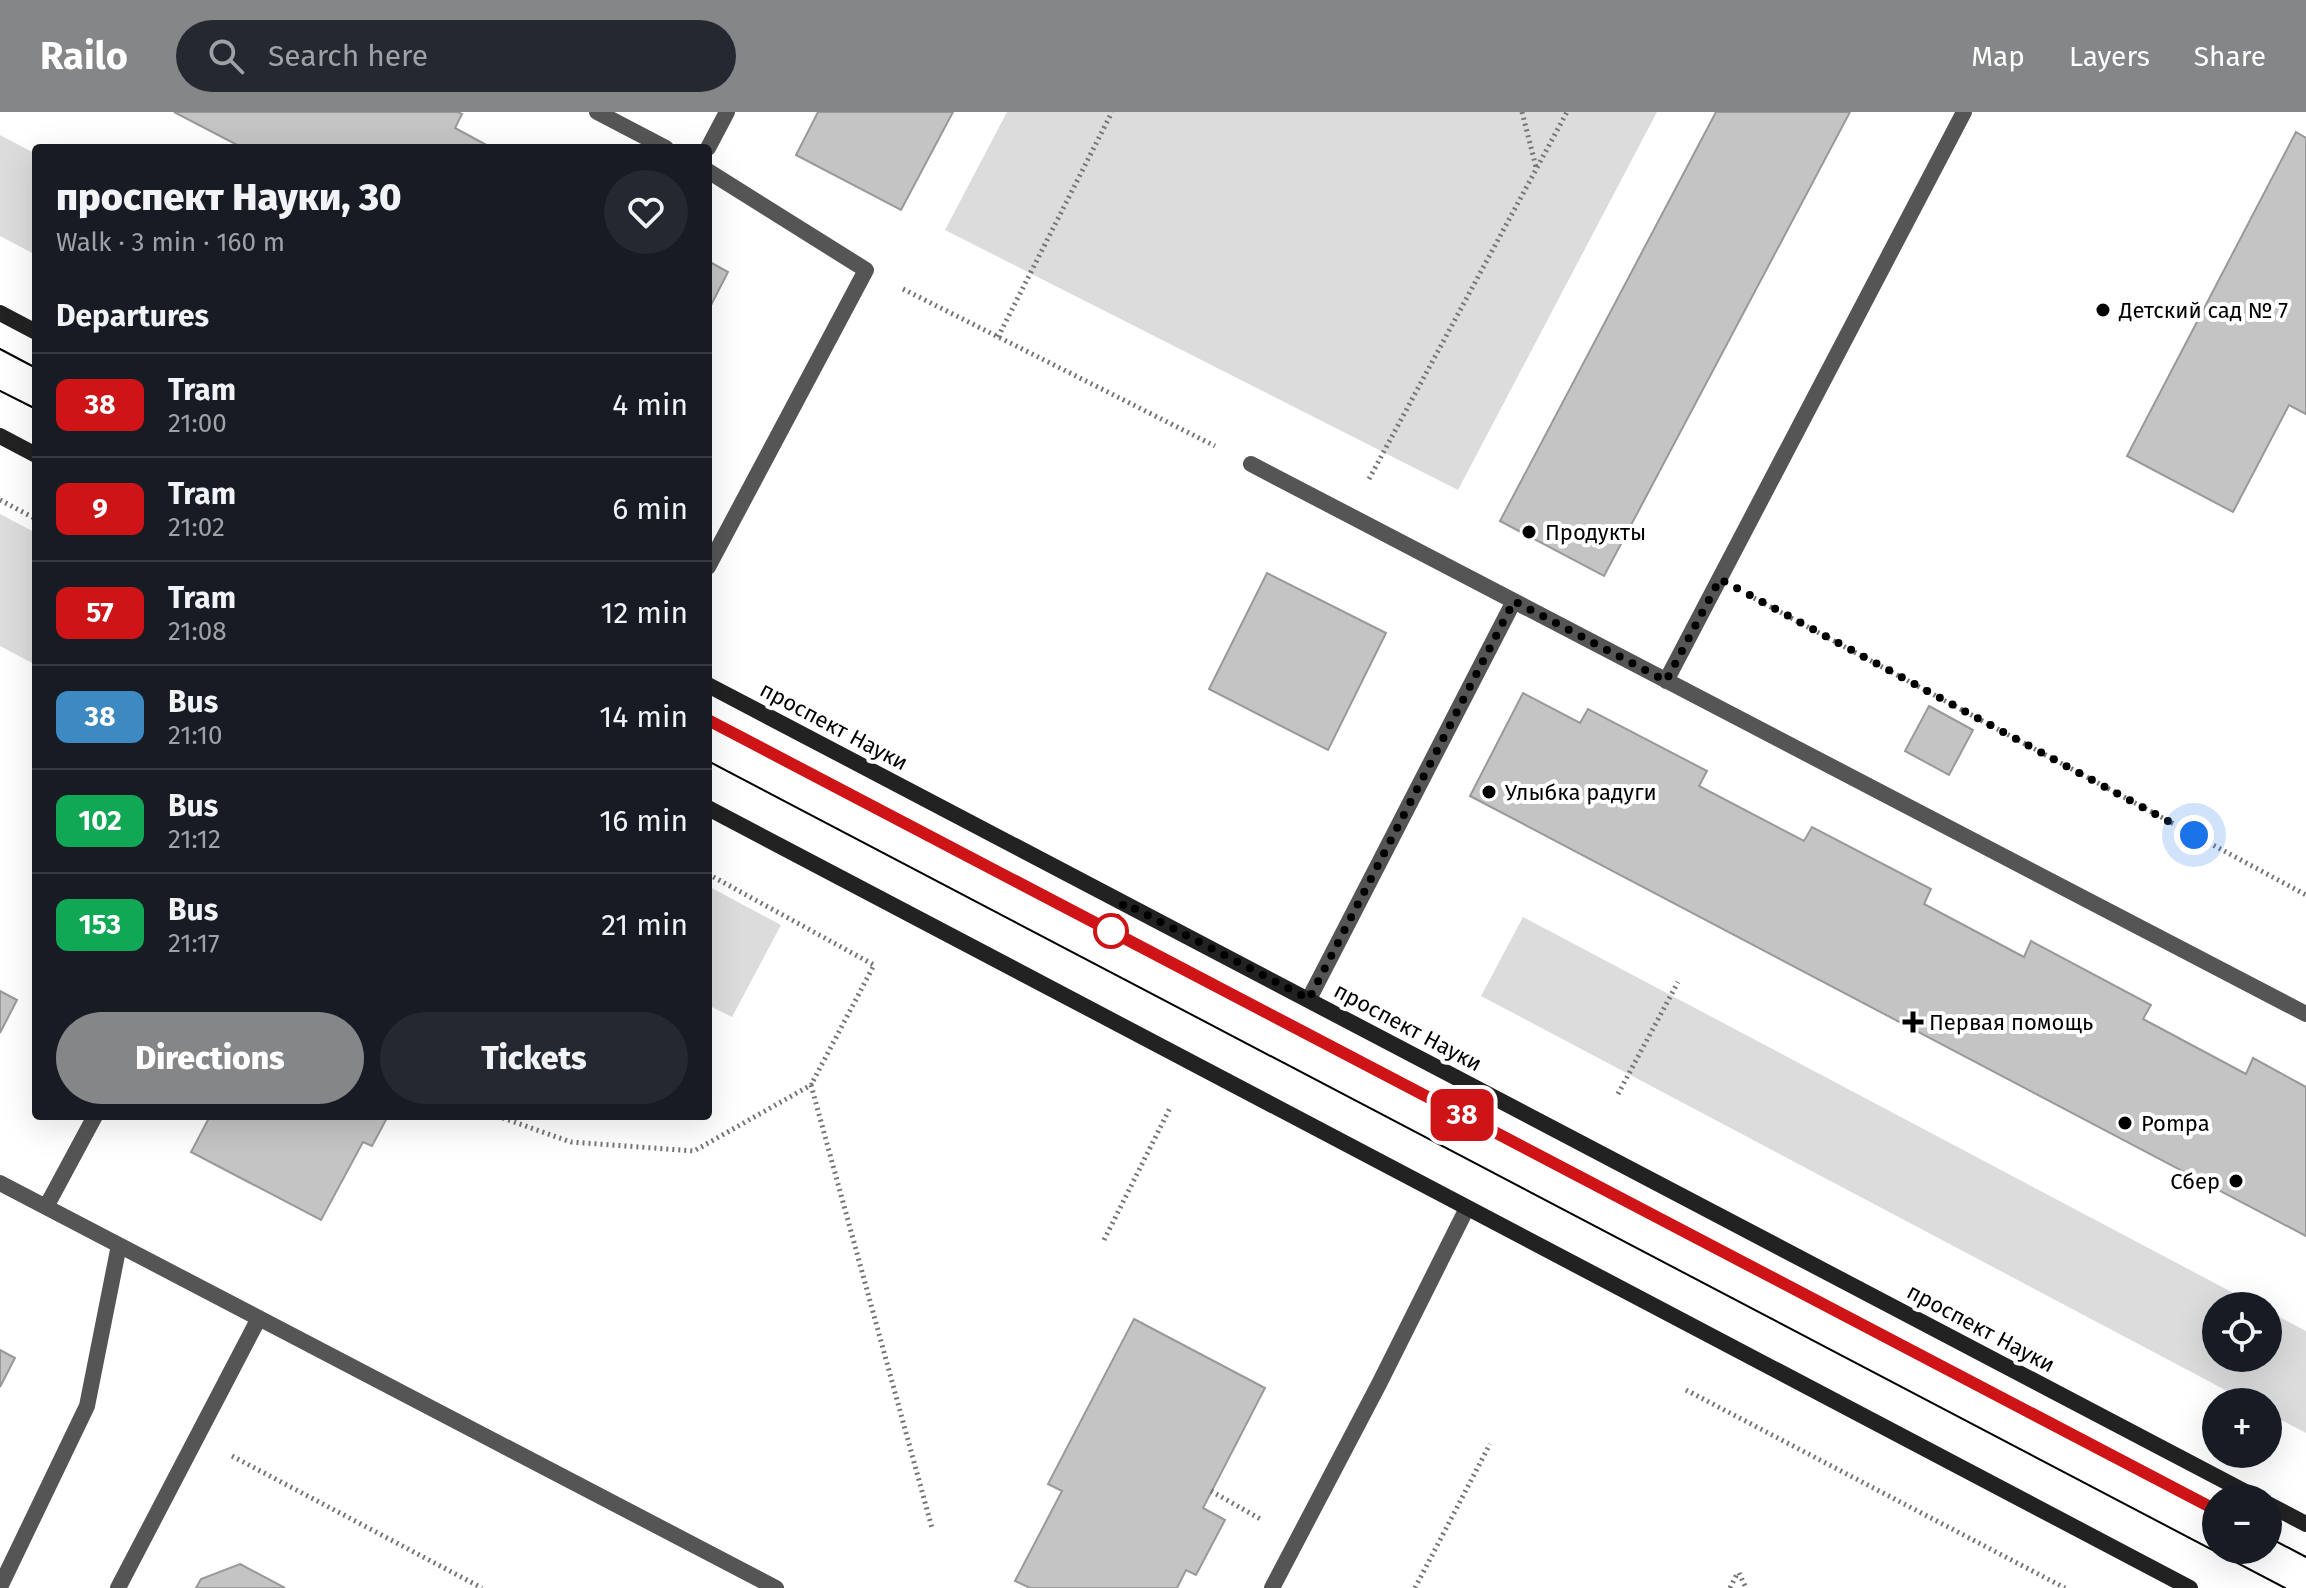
<!DOCTYPE html>
<html lang="en">
<head>
<meta charset="utf-8">
<style>
	body { margin:0; font-family:"Fira Sans",sans-serif; background:#242831; color:#f1f3f6; height:100vh; display:flex; flex-direction:column; font-size:30px; white-space:nowrap }
	* { box-sizing:border-box; margin:0 }
	p { font-size:26px; color:#9ea1a6 }
	.icon { flex:none; width:44px; height:44px; fill:none; stroke:currentColor; stroke-width:2; stroke-linecap:round; stroke-linejoin:round }
	.map { position:relative; flex:1; overflow:hidden }
	.details { position:absolute; left:32px; top:32px; width:680px; height:976px; display:flex; flex-direction:column; background:#171b24; border-radius:8px; box-shadow:0 8px 32px #0002 }
	.details>* { flex:none }
	.badge { padding:0 16px; border-radius:12px; font-size:28px; line-height:52px }
	.buttons { position:absolute; left:2202px; top:1180px; display:grid; gap:16px }
	.buttons a { display:grid; place-items:center; width:80px; height:80px; border-radius:50%; background:#171b24; box-shadow:0 8px 32px #0002; font-size:40px }
	.you { position:absolute; width:40px; height:40px; margin:-20px; border:6px solid #fff; border-radius:50%; background:#1a73e8; box-shadow:0 0 0 12px #1a73e833 }
	.map>.badge { position:absolute; translate:-50% -50%; box-shadow:0 0 0 4px #fff }
	h2 { padding:0 24px; font-size:30px; line-height:72px }
	.round { display:grid; place-items:center; flex:none; width:84px; height:84px; border-radius:42px; background:#242831 }
	.head { display:flex; align-items:center; justify-content:space-between; height:136px; padding:0 24px }
	h1 { font-size:38px; font-weight:800; line-height:60px }
	.cta { display:flex; gap:16px; margin-top:auto; padding:16px 24px }
	.cta a { flex:1; height:92px; border-radius:48px; background:#858687; color:#fff; font-size:32px; font-weight:800; line-height:92px; text-align:center }
	.cta a+a { background:#242831; color:#f1f3f6 }
	ul { padding:0; list-style:none }
	li { display:flex; align-items:center; gap:24px; height:104px; padding:0 24px; border-top:2px solid #363941 }
	li div { flex:1 }
	li b { display:block; font-size:30px }
	li em { font-style:normal }
	li .badge { min-width:88px; font-weight:700; text-align:center }
	header { display:flex; align-items:center; gap:48px; box-sizing:border-box; height:112px; padding:0 40px; background:#858687; color:#fff }
	header strong { font-size:38px }
	nav { display:flex; gap:44px; margin-inline-start:auto; font-size:28px }
	.search { width:560px; height:72px; background:#242831; display:flex; align-items:center; gap:20px; box-sizing:border-box; padding:0 28px; border-radius:44px; color:#9ea1a6; font-size:30px }
	.map>svg:first-child { display:block }
</style>
</head>
<body>
<header>
<strong>Railo</strong>
<div class="search"><svg class="icon" aria-label="search" viewBox="0 0 24 24"><circle cx="10" cy="10" r="6"/><path d="M15 15l6 6"/></svg>Search here</div>
<nav><a>Map</a><a>Layers</a><a>Share</a></nav>
</header>
<div class="map">
<svg width="2306" height="1476" viewBox="0 0 2306 1476">
	<rect width="100%" height="100%" fill="#fff"/>
	<path fill="#dcdcdc" d="M 1007,0 L 1657,0 L 1458,378 L 945,118 Z
		M 0,23 L 36,42 L 36,143 L 0,124 Z
		M 0,402 L 36,421 L 36,553 L 0,534 Z
		M 708,774 L 781,813 L 732,905 L 708,893 Z
		M 1523,805 L 2258,1194 L 2216,1194 L 2216,1246 L 2268,1246 L 2268,1199 L 2306,1219 L 2306,1321 L 2268,1301 L 2268,1290 L 2248,1290 L 1481,884 Z"/>
	<path fill="#c4c4c4" stroke="#999" stroke-width="2" d="M 174,0 L 458,0 L 462,2 L 455,16 L 492,36 L 243,36 Z
		M 818,0 L 953,0 L 901,98 L 796,43 Z
		M 1716,0 L 1850,0 L 1604,464 L 1500,409 Z
		M 2296,20 L 2306,26 L 2306,302 L 2289,293 L 2233,400 L 2127,344 Z
		M 708,149 L 728,160 L 708,199 Z
		M 1267,461 L 1386,521 L 1328,638 L 1209,577 Z
		M 1523,581 L 1580,611 L 1588,597 L 1707,659 L 1699,674 L 1804,729 L 1812,715 L 1931,777 L 1924,792 L 2024,845 L 2031,829 L 2151,893 L 2143,907 L 2246,962 L 2253,946 L 2306,975 L 2306,1124 L 1470,684 Z
		M 1929,594 L 1973,618 L 1949,663 L 1905,639 Z
		M 0,879 L 17,888 L 0,921 Z
		M 210,1004 L 388,1004 L 372,1034 L 363,1030 L 321,1108 L 191,1040 Z
		M 1134,1207 L 1265,1276 L 1203,1396 L 1225,1408 L 1196,1463 L 1186,1458 L 1177,1476 L 1030,1476 L 1015,1469 L 1062,1379 L 1048,1372 Z
		M 0,1238 L 15,1246 L 0,1275 Z
		M 240,1452 L 285,1476 L 196,1476 L 201,1467 Z"/>
	<g fill="none" stroke-linecap="round" stroke-linejoin="round">
		<path stroke="#777" stroke-width="5" stroke-dasharray="2 4" stroke-linecap="butt" d="M 1522,0 L 1536,55
			M 903,177 L 1215,334
			M 998,225 L 1112,0
			M 1369,367 L 1567,0
			M 0,388 L 36,407
			M 1754,486 L 2306,783
			M 708,762 L 874,853 L 811,973
			M 1618,982 L 1678,870
			M 497,1004 L 571,1030 L 694,1039 L 811,973 L 932,1416
			M 1104,1128 L 1170,996
			M 1686,1278 L 2065,1476
			M 232,1344 L 482,1476
			M 1211,1379 L 1262,1408
			M 1739,1461 L 1746,1476
			M 1415,1476 L 1490,1332
			M 1730,1476 L 1738,1460"/>
		<path stroke="#555" stroke-width="16" d="M 597,0 L 666,36
			M 708,36 L 727,0
			M 708,59 L 866,158 L 708,455
			M 1251,352 L 2306,902
			M 1666,569 L 1964,0
			M 1309,887 L 1514,489
			M 0,1071 L 776,1476
			M 46,1095 L 95,1004
			M 0,1475 L 87,1294 L 119,1133
			M 118,1476 L 259,1206
			M 1272,1476 L 1379,1272 L 1467,1096"/>
		<path stroke="#222" stroke-width="16" d="M 0,201 L 36,220
			M 0,324 L 36,343
			M 708,573 L 2257,1386
			M 708,696 L 2190,1476
			M 2268,1392 L 2306,1412"/>
		<path stroke="#000" stroke-width="2" d="M 0,237 L 36,256
			M 0,279 L 36,297
			M 708,608 L 2216,1398
			M 708,649 L 2285,1476
			M 2268,1425 L 2306,1445"/>
	</g>
	<g fill="none" stroke-linecap="round" stroke-linejoin="round">
		<defs>
			<path id="line" d="M 708,608 L 2216,1398"/>
		</defs>
		<use href="#line" stroke="#fff" stroke-width="18"/>
		<use href="#line" stroke="#ce1417" stroke-width="12"/>
		<path stroke="#000" stroke-width="8" stroke-dasharray="0 14.4" d="M 1111,819 L 1124,791 L 1309,887 L 1514,489 L 1666,569 L 1720,467 L 2194,723"/>
	</g>
	<g fill="#000" stroke="#fff" stroke-width="3">
		<circle cx="2103" cy="198" r="8"/>
		<circle cx="1529" cy="420" r="8"/>
		<circle cx="1489" cy="680" r="8"/>
		<path d="M1909 898h8v8h8v8h-8v8h-8v-8h-8v-8h8z"/>
		<circle cx="2125" cy="1011" r="8"/>
		<circle cx="2236" cy="1069" r="8"/>
	</g>
	<circle fill="#fff" stroke="#ce1417" stroke-width="4" cx="1111" cy="819" r="16"/>
	<g text-anchor="middle" dominant-baseline="central" stroke-width="8" stroke-linejoin="round" paint-order="stroke">
		<g font-size="22" fill="#000" stroke="#fff" text-anchor="start">
			<text x="2119" y="198">Детский сад № 7</text>
			<text x="1545" y="420">Продукты</text>
			<text x="1505" y="680">Улыбка радуги</text>
			<text x="1929" y="910">Первая помощь</text>
			<text x="2141" y="1011">Pompa</text>
			<text x="2220" y="1069" text-anchor="end">Сбер</text>
		</g>
		<g font-size="22" fill="#000" stroke="#fff">
			<text transform="translate(834 614) rotate(28)">проспект Науки</text>
			<text transform="translate(1408 915) rotate(28)">проспект Науки</text>
			<text transform="translate(1981 1216) rotate(28)">проспект Науки</text>
		</g>
	</g>
</svg>
<div class="buttons">
<a><svg class="icon" aria-label="locate" viewBox="0 0 24 24"><circle cx="12" cy="12" r="6"/><path d="M12 2v4M12 18v4M2 12h4M18 12h4"/></svg></a>
<a>+</a>
<a>−</a>
</div>
<div class="you" style="left:2194px;top:723px"></div>
<b class="badge" style="left:1462px;top:1003px;background:#ce1417;color:#fff">38</b>
<section class="details">
<div class="head"><div><h1>проспект Науки, 30</h1><p>Walk · 3 min · 160 m</p></div><a class="round"><svg class="icon" aria-label="heart" viewBox="0 0 24 24"><path d="M12 20l-8-8c-3-5 5-10 8-4 3-6 11-1 8 4z"/></svg></a></div>
<h2>Departures</h2>
<ul>
<li><span class="badge" style="background:#ce1417;color:#fff">38</span><div><b>Tram</b><p>21:00</p></div><em>4 min</em></li>
<li><span class="badge" style="background:#ce1417;color:#fff">9</span><div><b>Tram</b><p>21:02</p></div><em>6 min</em></li>
<li><span class="badge" style="background:#ce1417;color:#fff">57</span><div><b>Tram</b><p>21:08</p></div><em>12 min</em></li>
<li><span class="badge" style="background:#3d8ac2;color:#fff">38</span><div><b>Bus</b><p>21:10</p></div><em>14 min</em></li>
<li><span class="badge" style="background:#10a855;color:#fff">102</span><div><b>Bus</b><p>21:12</p></div><em>16 min</em></li>
<li><span class="badge" style="background:#10a855;color:#fff">153</span><div><b>Bus</b><p>21:17</p></div><em>21 min</em></li>
</ul>
<div class="cta"><a>Directions</a><a>Tickets</a></div>
</section>
</div>
</body>
</html>
